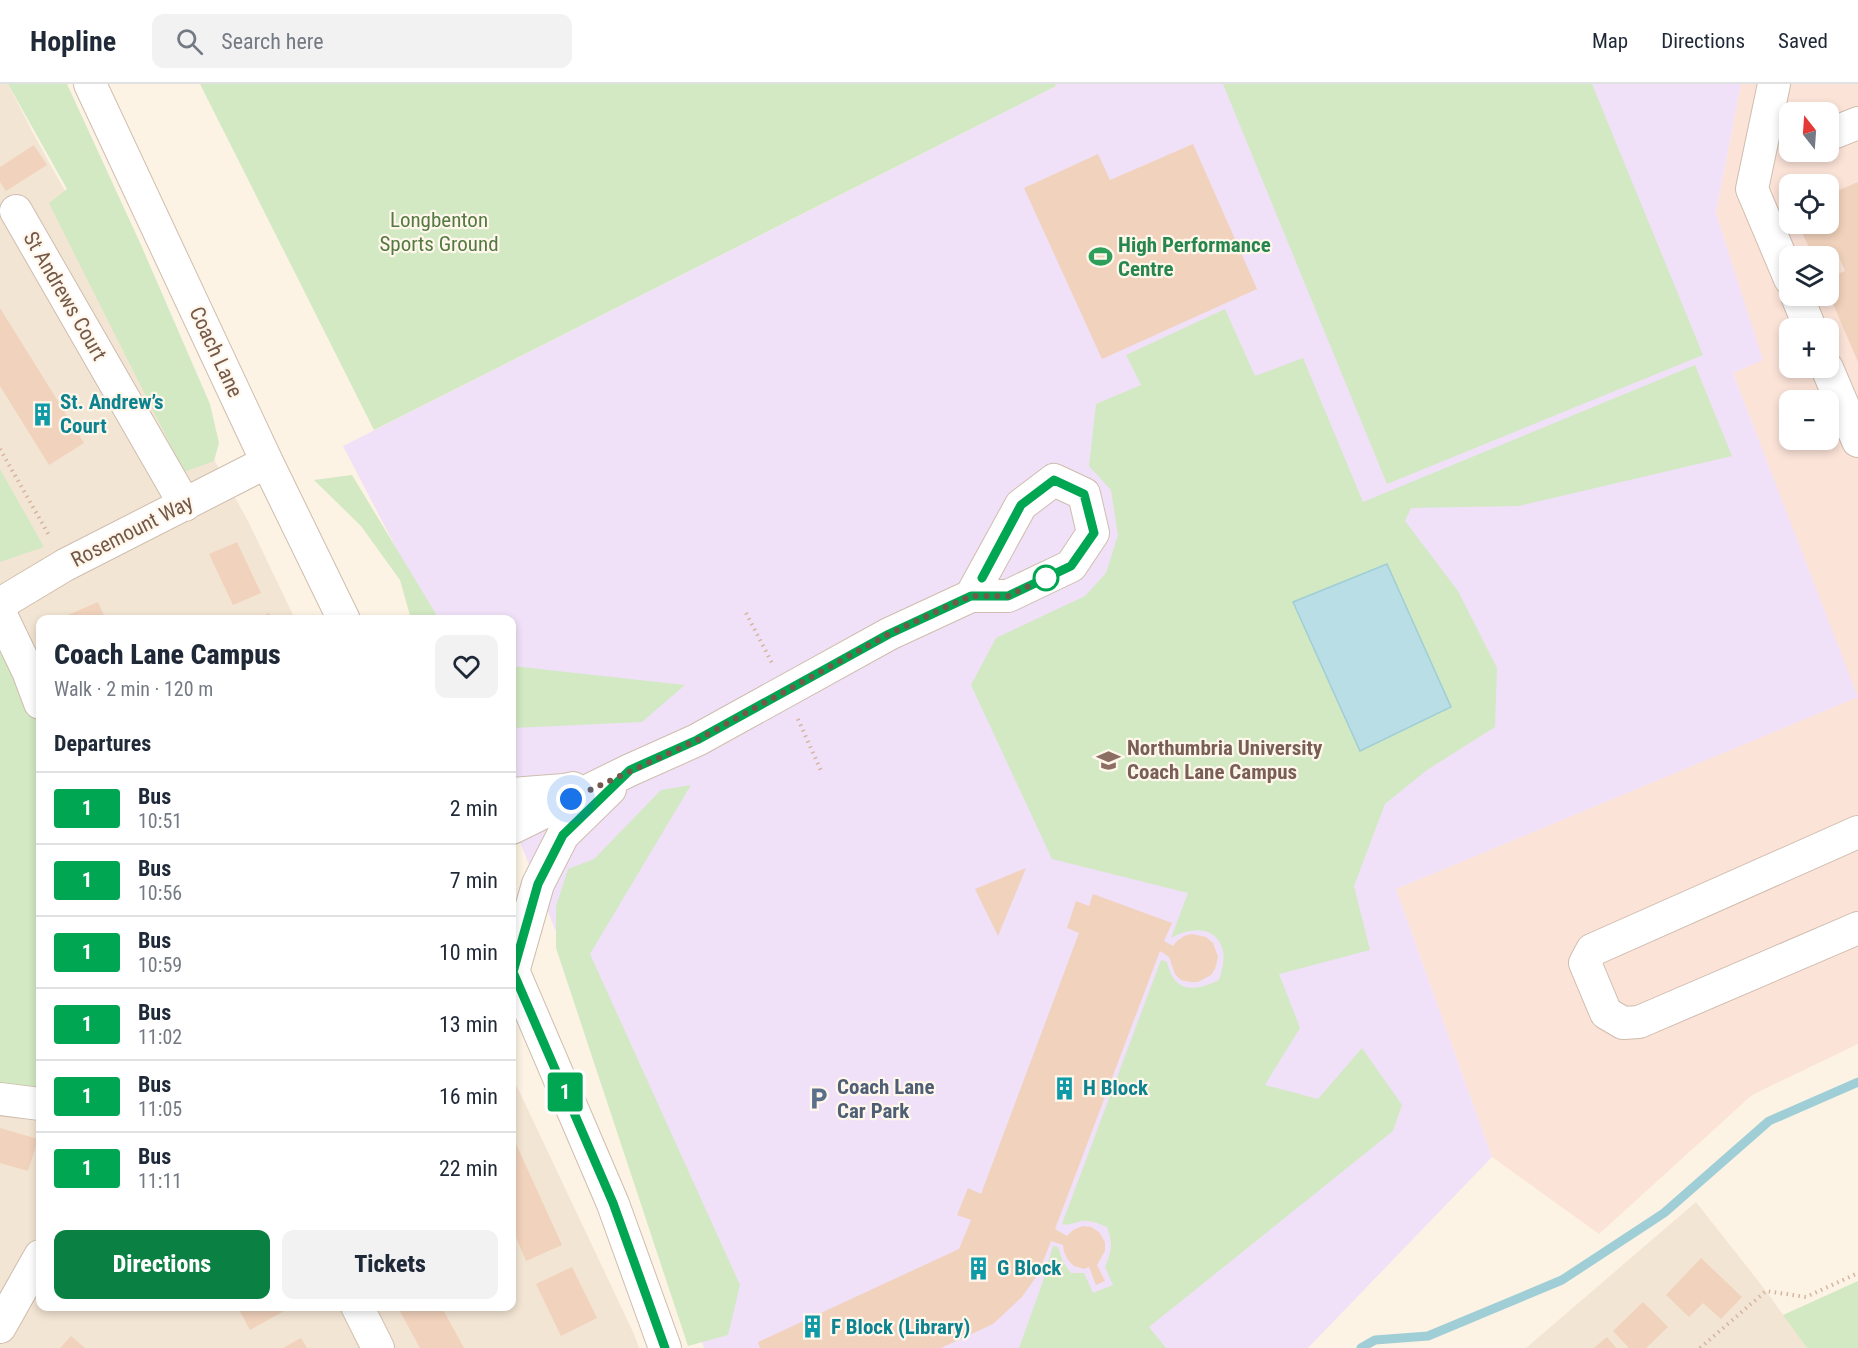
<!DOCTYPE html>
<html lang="en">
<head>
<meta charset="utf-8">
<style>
	body { margin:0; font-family:"Roboto Condensed",sans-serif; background:#f2f2f3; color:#1f2937; height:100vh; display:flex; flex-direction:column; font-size:22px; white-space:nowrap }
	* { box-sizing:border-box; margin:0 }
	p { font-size:20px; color:#747a83 }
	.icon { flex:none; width:33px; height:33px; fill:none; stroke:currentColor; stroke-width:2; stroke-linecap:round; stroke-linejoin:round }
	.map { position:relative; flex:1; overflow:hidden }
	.sheet { position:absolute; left:36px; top:531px; width:480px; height:696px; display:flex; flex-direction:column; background:#fff; border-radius:12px; box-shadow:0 3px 9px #0003 }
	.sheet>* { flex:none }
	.badge { padding:0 12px; border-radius:4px; font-size:21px; line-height:39px }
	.needle { width:39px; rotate:343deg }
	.buttons { position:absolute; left:1779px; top:18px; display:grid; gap:12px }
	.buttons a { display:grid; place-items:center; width:60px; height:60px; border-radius:12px; background:#fff; box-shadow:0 3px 9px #0003; font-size:30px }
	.you { position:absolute; width:30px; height:30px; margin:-15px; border:4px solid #fff; border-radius:50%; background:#1a73e8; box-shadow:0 0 0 9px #1a73e833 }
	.map>.badge { position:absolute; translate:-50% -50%; box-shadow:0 0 0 3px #fff }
	h2 { padding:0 18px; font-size:22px; line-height:54px }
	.round { display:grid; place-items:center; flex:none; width:63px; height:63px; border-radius:12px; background:#f2f2f3 }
	.headline { display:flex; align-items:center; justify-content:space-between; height:102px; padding:0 18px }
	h1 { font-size:28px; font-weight:800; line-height:45px }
	.cta { display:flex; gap:12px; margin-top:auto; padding:12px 18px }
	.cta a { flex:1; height:69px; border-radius:12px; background:#0b8043; color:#fff; font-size:24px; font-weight:800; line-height:69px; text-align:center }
	.cta a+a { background:#f2f2f3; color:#1f2937 }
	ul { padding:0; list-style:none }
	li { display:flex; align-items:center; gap:18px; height:72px; padding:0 18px; border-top:2px solid #e0e1e3 }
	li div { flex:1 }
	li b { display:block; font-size:22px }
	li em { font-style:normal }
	li .badge { min-width:66px; font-weight:700; text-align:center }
	header { display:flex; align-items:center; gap:36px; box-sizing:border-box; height:84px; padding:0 30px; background:#fff; border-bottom:2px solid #e0e1e3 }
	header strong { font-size:28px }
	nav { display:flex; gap:33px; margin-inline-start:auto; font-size:21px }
	.search { width:420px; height:54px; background:#f2f2f3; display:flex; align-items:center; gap:15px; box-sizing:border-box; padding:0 21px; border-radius:12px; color:#747a83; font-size:22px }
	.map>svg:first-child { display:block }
</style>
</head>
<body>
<header>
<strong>Hopline</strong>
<div class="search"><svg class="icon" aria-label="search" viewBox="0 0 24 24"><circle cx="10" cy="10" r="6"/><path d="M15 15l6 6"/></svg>Search here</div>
<nav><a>Map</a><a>Directions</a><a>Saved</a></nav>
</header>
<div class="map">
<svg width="1858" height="1264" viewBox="0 0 1858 1264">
	<rect width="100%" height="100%" fill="#fcf3e4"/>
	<path fill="#f3e5d3" d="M 0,0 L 8,0 L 34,51 L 248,437 L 295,535 L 40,536 L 40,1222 L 512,1222 L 512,992 L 634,1250 L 639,1264 L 0,1264 Z
		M 1696,1118 L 1766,1207 L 1807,1264 L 1526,1264 Z"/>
	<path fill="#fce3d8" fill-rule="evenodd" d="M 1741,0 L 1858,0 L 1858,960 L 1752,1011 L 1599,1150 L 1492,1073 L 1396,805 L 1857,613 L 1733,289 L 1762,275 L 1716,129 ZM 1790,28 L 1828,28 L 1828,68 L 1790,68 ZM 1790,100 L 1828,100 L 1828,140 L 1790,140 ZM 1790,172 L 1828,172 L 1828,212 L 1790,212 ZM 1790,244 L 1828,244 L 1828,284 L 1790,284 ZM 1790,316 L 1828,316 L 1828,356 L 1790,356 Z"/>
	<path fill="#f0e1f8" d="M 1055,0 L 1741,0 L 1716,129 L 1763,276 L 1733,289 L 1858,613 L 1396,805 L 1492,1073 L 1308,1264 L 704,1264 L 605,970 L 512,738 L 512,536 L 433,535 L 343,362 L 1056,2 Z"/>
	<path fill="#d2e9c3" d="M 8,0 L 67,0 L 141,161 L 210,320 L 219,359 L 214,377 L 184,388 L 49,119 L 67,105 Z
		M 200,0 L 1055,0 L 1056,2 L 374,346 Z
		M 1223,0 L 1592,0 L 1703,271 L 1387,400 Z
		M 1225,225 L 1255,292 L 1303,274 L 1363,418 L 1695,281 L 1732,372 L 1519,422 L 1411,424 L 1405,437 L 1458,507 L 1497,584 L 1495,643 L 1427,686 L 1385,720 L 1354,802 L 1370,866 L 1279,890 L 1300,944 L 1265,1001 L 1318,1015 L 1362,964 L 1402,1021 L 1393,1047 L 1149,1243 L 1166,1264 L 1019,1264 L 1041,1203 L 1053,1162 L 1058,1163 L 1063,1178 L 1071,1189 L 1084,1189 L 1093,1209 L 1113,1201 L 1105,1183 C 1112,1166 1113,1161 1107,1143 C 1099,1140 1091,1136 1082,1137 C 1074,1138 1070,1142 1062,1140 L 1161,876 L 1167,878 C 1174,909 1194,908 1219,896 C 1222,887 1225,876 1223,867 C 1217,841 1190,843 1171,854 L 1188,809 L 1052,775 L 971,601 L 996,554 L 1085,512 L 1106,489 L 1118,451 L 1111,406 L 1089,382 L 1096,320 L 1141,301 L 1126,271 Z
		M 0,385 L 44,463 L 0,478 Z
		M 352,391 L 439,535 L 411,535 L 400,496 L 361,442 L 314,396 Z
		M 0,529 L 40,619 L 40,1020 L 0,1015 Z
		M 512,582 L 685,601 L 642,638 L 512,644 Z
		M 691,701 L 590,870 L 740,1201 L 728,1251 L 688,1262 L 556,864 L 556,822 L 568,785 L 594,775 L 661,706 Z
		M 1858,1197 L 1858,1264 L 1807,1264 L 1783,1231 Z"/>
	<path fill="#b9dee5" stroke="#a0ced7" stroke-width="1.5" d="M 1387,480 L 1451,623 L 1360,667 L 1293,518 Z"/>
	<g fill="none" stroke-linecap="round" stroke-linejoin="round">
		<path stroke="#a0ced7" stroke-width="9" d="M 1361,1264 L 1375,1256 L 1428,1252 L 1562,1196 L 1664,1129 L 1769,1037 L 1858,998"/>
	</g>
	<path fill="#f1d2bc" d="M 1193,60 L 1257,205 L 1102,275 L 1024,104 L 1098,70 L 1110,96 Z
		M 34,61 L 47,81 L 6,107 L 0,98 L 0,83 Z
		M 1858,98 L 1858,278 L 1830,213 L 1828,213 L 1828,194 L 1845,187 L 1839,173 L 1828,178 L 1828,172 L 1813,172 L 1798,140 L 1828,140 L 1828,111 Z
		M 0,224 L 84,359 L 49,381 L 0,302 Z
		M 237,458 L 261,509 L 233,521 L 209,470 Z
		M 98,518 L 106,536 L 64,536 L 63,533 Z
		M 269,529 L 273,536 L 255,536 Z
		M 1026,784 L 998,852 L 975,805 Z
		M 1093,810 L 1172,839 L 1164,857 L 1173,862 L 1177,857 L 1184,852 L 1192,850 L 1206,853 L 1213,859 L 1218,873 L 1215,885 L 1211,891 L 1198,898 L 1191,898 L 1181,896 L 1175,890 L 1169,873 L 1160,867 L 1055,1145 L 1067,1152 L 1073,1146 L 1083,1142 L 1091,1143 L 1099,1148 L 1105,1158 L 1105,1167 L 1097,1181 L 1105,1197 L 1096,1201 L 1089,1183 L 1084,1185 L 1074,1182 L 1068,1176 L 1064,1168 L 1063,1161 L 1051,1157 L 1038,1190 L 1022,1213 L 993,1240 L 941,1264 L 760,1264 L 758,1258 L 959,1165 L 971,1136 L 957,1131 L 968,1104 L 981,1110 L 1079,849 L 1067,844 L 1076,817 L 1089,822 Z
		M 0,1044 L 38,1055 L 28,1087 L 0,1079 Z
		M 512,1051 L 562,1161 L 526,1177 L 512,1144 Z
		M 1701,1174 L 1742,1213 L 1721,1235 L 1703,1219 L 1689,1233 L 1666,1211 Z
		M 572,1183 L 597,1234 L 561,1252 L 536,1200 Z
		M 1643,1218 L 1668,1243 L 1646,1264 L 1629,1264 L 1613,1247 Z
		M 237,1222 L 281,1222 L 284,1227 L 250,1246 Z
		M 397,1222 L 441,1222 L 464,1264 L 420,1264 Z
		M 71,1252 L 85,1264 L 60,1264 Z
		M 1607,1253 L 1616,1264 L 1594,1264 Z
		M 301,1254 L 307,1264 L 283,1264 Z"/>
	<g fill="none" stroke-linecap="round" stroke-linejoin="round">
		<defs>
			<path id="minor" d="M 90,0 L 267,378 L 344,536
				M 1774,0 L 1752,105 L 1790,195
				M 1828,51 L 1858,39
				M 16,127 L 185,421
				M 1797,212 L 1810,244
				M 1827,284 L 1858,357
				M 0,520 L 65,481 L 267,378
				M 0,529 L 28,587 L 40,619
				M 512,710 L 564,706 L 573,704
				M 512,744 L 630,686 L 697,656 L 889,550 L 971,512 L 1008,512 L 1071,482 L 1093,449 L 1084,410 L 1054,396 L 1021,421 L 971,512
				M 1858,748 L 1592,866 L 1585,879 L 1606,929 L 1623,939 L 1639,938 L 1858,844
				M 512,884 L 613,1120 L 665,1264
				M 513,888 L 538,800 L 563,751 L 610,705
				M 0,1015 L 40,1020
				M 357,1222 L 378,1264
				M 0,1243 L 40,1172"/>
		</defs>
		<use href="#minor" stroke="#cfbdae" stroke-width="34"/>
		<path stroke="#d6b5a0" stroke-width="4" stroke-dasharray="1.5 4.5" stroke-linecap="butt" d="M 0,365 L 50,453
			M 746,529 L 772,579
			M 798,635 L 821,687
			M 1700,1264 L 1766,1207 L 1806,1213 L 1858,1189"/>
		<use href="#minor" stroke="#fff" stroke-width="32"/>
	</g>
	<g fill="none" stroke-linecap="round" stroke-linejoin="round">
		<defs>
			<path id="line" d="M 665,1264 L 613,1119 L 513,888 L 538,800 L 563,751 L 630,686 L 697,656 L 889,550 L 971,512 L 1008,512 L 1071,482 L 1094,449 L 1084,410 L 1054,396 L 1021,421 L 982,494"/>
		</defs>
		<use href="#line" stroke="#fff" stroke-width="14"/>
		<use href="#line" stroke="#00a651" stroke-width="9"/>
		<path stroke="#74594a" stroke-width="6" stroke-dasharray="0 10.8" d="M 571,715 L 697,656 L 889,550 L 955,519 L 971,512 L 1008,512 L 1050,492 L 1046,494"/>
	</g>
	<defs>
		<symbol id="stadium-bare" viewBox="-9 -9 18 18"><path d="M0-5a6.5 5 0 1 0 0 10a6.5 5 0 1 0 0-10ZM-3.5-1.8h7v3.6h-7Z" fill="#2e9e5b" stroke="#fff7eb" stroke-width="2.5" paint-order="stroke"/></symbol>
		<symbol id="building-bare" viewBox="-9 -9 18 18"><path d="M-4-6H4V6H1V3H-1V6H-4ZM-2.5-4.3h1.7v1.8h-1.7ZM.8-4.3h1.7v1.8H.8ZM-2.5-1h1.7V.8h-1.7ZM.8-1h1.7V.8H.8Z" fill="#0f9aa8" stroke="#fff7eb" stroke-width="2.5" paint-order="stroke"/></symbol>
		<symbol id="university-bare" viewBox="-9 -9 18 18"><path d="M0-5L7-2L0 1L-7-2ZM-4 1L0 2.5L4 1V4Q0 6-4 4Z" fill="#8d6e63" stroke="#fff7eb" stroke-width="2.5" paint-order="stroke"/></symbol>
		<symbol id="parking-bare" viewBox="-9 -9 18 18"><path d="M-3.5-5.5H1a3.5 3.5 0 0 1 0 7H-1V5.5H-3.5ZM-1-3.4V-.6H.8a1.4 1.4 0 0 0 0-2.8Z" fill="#5c6f8a" stroke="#fff7eb" stroke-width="2.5" paint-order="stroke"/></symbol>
	</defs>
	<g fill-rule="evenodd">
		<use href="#stadium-bare" x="1084" y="156" width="33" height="33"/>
		<use href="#building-bare" x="26" y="314" width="33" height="33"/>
		<use href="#university-bare" x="1092" y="660" width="33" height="33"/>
		<use href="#building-bare" x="1048" y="988" width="33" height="33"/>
		<use href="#parking-bare" x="802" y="998" width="33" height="33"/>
		<use href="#building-bare" x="962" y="1168" width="33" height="33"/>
		<use href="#building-bare" x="796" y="1226" width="33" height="33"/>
	</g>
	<circle fill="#fff" stroke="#00a651" stroke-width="3" cx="1046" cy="494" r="12"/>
	<g text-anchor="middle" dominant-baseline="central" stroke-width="4.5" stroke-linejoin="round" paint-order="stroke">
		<g font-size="21" fill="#537a42" stroke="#fff7eb">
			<text x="439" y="136">Longbenton<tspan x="439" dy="24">Sports Ground</tspan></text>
		</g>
		<g font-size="21" font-weight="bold" fill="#27864d" stroke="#fff7eb" text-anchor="start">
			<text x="1118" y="161">High Performance<tspan x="1118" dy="24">Centre</tspan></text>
		</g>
		<g font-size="21" fill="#74594a" stroke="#fff7eb">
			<text transform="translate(65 212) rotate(60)">St Andrews Court</text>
			<text transform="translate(216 268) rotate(65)">Coach Lane</text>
			<text transform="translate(132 447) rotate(-27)">Rosemount Way</text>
		</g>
		<g font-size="21" font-weight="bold" fill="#0d838f" stroke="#fff7eb" text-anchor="start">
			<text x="60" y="318">St. Andrew’s<tspan x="60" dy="24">Court</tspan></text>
			<text x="1083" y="1004">H Block</text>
			<text x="997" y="1184">G Block</text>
			<text x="831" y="1243">F Block (Library)</text>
		</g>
		<g font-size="21" font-weight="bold" fill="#785e54" stroke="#fff7eb" text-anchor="start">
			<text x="1127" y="664">Northumbria University<tspan x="1127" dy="24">Coach Lane Campus</tspan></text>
		</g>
		<g font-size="21" font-weight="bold" fill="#4e5e75" stroke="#fff7eb" text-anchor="start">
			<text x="837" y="1003">Coach Lane<tspan x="837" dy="24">Car Park</tspan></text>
		</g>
	</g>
</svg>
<div class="buttons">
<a><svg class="needle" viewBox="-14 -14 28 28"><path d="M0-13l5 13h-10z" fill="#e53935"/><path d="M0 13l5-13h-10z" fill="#747a83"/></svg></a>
<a><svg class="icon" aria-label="locate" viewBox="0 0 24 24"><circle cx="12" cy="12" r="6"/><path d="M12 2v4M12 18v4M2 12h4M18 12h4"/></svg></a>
<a><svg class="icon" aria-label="layers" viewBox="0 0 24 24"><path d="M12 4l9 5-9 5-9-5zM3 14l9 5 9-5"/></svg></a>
<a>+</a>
<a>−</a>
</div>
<div class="you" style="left:571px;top:715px"></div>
<b class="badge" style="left:565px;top:1008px;background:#00a651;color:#fff">1</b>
<section class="sheet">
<div class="headline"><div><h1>Coach Lane Campus</h1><p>Walk · 2 min · 120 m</p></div><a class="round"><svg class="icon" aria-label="heart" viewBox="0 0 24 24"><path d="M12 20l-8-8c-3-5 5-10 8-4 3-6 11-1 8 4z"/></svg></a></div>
<h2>Departures</h2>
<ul>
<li><span class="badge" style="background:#00a651;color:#fff">1</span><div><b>Bus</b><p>10:51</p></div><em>2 min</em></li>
<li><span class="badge" style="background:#00a651;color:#fff">1</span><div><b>Bus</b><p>10:56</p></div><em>7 min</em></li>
<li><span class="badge" style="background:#00a651;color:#fff">1</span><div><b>Bus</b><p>10:59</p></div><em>10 min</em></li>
<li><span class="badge" style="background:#00a651;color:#fff">1</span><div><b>Bus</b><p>11:02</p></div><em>13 min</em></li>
<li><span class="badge" style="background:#00a651;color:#fff">1</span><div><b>Bus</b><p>11:05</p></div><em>16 min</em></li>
<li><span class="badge" style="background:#00a651;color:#fff">1</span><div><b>Bus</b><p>11:11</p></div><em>22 min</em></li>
</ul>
<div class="cta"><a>Directions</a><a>Tickets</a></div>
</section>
</div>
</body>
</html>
